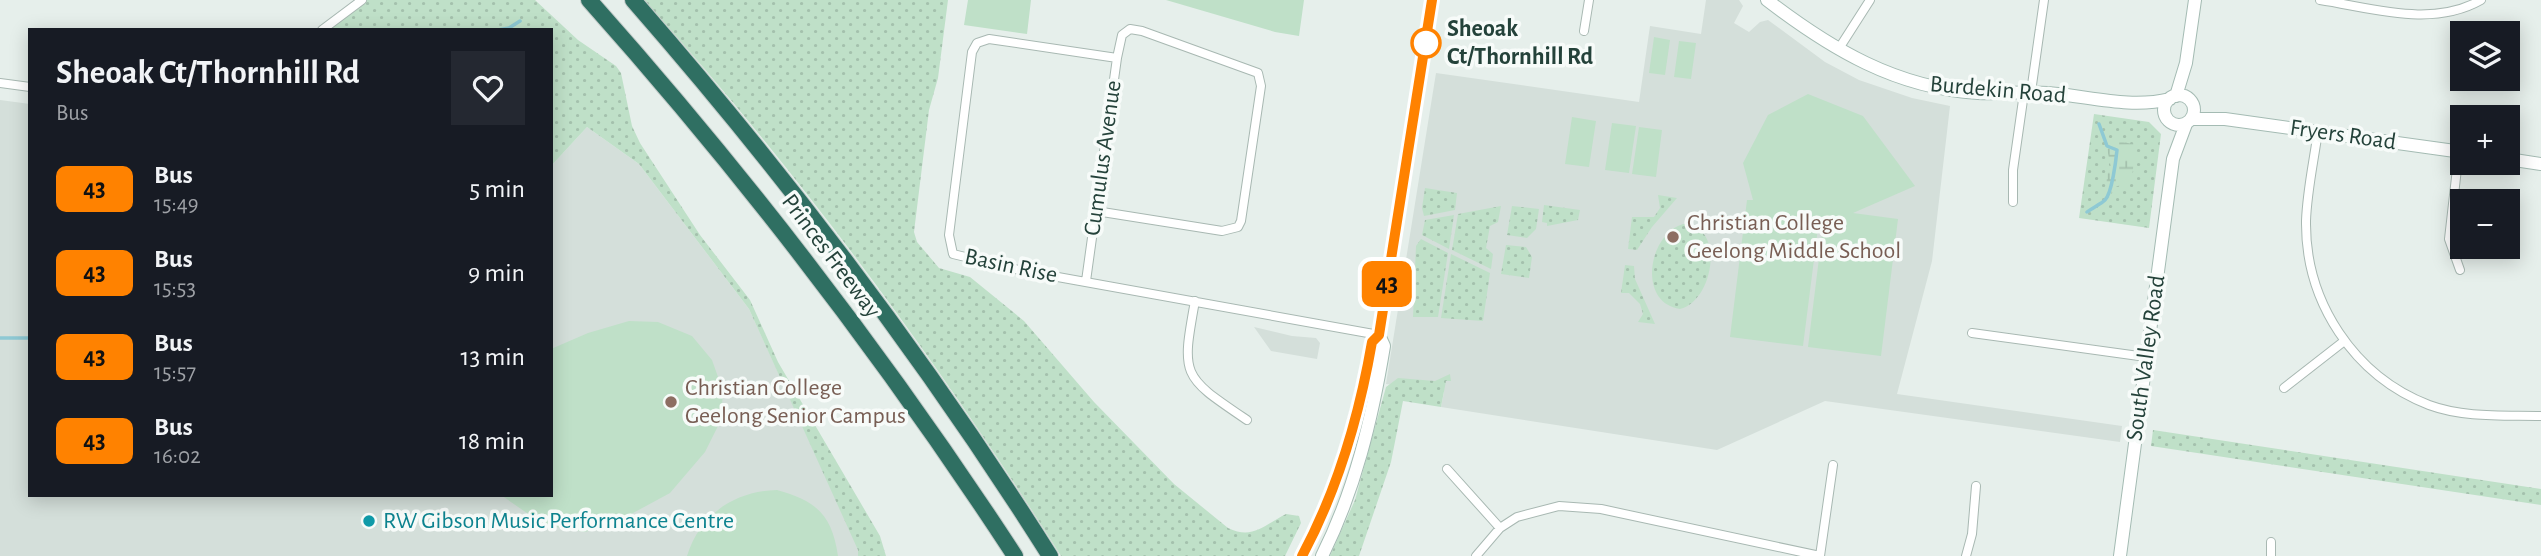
<!DOCTYPE html>
<html lang="en">
<head>
<meta charset="utf-8">
<style>
	body { margin:0; font-family:"Alegreya Sans",sans-serif; background:#242831; color:#f1f3f6; height:100vh; display:flex; flex-direction:column; font-size:26px; white-space:nowrap }
	* { box-sizing:border-box; margin:0 }
	p { font-size:23px; color:#9ea1a6 }
	.icon { flex:none; width:38px; height:38px; fill:none; stroke:currentColor; stroke-width:2; stroke-linecap:round; stroke-linejoin:round }
	.map { position:relative; flex:1; overflow:hidden }
	.details { position:absolute; left:28px; top:28px; width:525px; height:469px; display:flex; flex-direction:column; background:#171b24; border-radius:0px; box-shadow:0 4px 18px #0003 }
	.details>* { flex:none }
	.badge { padding:0 14px; border-radius:10px; font-size:24px; line-height:46px }
	.buttons { position:absolute; left:2450px; top:21px; display:grid; gap:14px }
	.buttons a { display:grid; place-items:center; width:70px; height:70px; border-radius:0px; background:#171b24; box-shadow:0 4px 18px #0003; font-size:35px }
	.map>.badge { position:absolute; translate:-50% -50%; box-shadow:0 0 0 4px #fff }
	.round { display:grid; place-items:center; flex:none; width:74px; height:74px; border-radius:0px; background:#242831 }
	.headline { display:flex; align-items:center; justify-content:space-between; height:119px; padding:0 28px }
	h1 { font-size:33px; font-weight:700; line-height:52px }
	ul { padding:0; list-style:none }
	li { display:flex; align-items:center; gap:21px; height:84px; padding:0 28px }
	li div { flex:1 }
	li b { display:block; font-size:26px }
	li em { font-style:normal }
	li .badge { min-width:77px; font-weight:700; text-align:center }
	.map>svg:first-child { display:block }
</style>
</head>
<body>
<div class="map">
<svg width="2541" height="556" viewBox="0 0 2541 556">
	<defs>
		<pattern id="grass-dots" width="8" height="8" patternUnits="userSpaceOnUse" patternTransform="scale(1.75)"><rect width="8" height="8" fill="#bfe0c8"/><path d="M2 2h.1M6 6h.1" fill="none" stroke="#a4c1ad" stroke-width="1.8" stroke-linecap="round"/></pattern>
		<pattern id="wetland-marsh" width="20" height="14" patternUnits="userSpaceOnUse" patternTransform="scale(1.75)"><rect width="20" height="14" fill="#bfe0c8"/><path d="M1 5h8M5 5V1M11 12h8M15 12V8" fill="none" stroke="#a4c1ad"/></pattern>
	</defs>
	<rect width="100%" height="100%" fill="#e6efeb"/>
	<path fill="#d4dfda" d="M 1706,0 L 1739,0 L 1743,6 L 1734,23 L 1749,32 L 1760,22 L 1768,20 L 1825,62 L 1859,80 L 1912,98 L 1950,106 L 1932,261 L 1897,394 L 2122,426 L 2120,442 L 1825,401 L 1717,450 L 1441,407 L 1444,392 L 1386,384 L 1436,73 L 1639,102 L 1650,26 L 1701,34 Z
		M 0,100 L 30,104 L 30,495 L 551,495 L 551,166 L 587,127 L 639,164 L 749,309 L 859,550 L 858,556 L 0,556 Z
		M 1254,327 L 1292,336 L 1316,338 L 1320,343 L 1317,359 L 1271,351 Z"/>
	<path fill="url(#grass-dots)" d="M 363,0 L 535,0 L 578,40 L 616,66 L 621,73 L 632,126 L 640,143 L 700,235 L 750,300 L 778,362 L 880,536 L 886,556 L 858,556 L 858,550 L 749,309 L 639,164 L 587,127 L 551,166 L 551,30 L 325,30 Z
		M 644,0 L 948,0 L 938,78 L 929,110 L 914,232 L 917,242 L 939,268 L 970,277 L 1024,321 L 1094,402 L 1174,484 L 1228,528 C 1253,540 1264,525 1286,514 L 1299,516 L 1301,523 L 1285,556 L 1061,556 C 938,361 799,172 644,0 Z
		M 2094,114 L 2149,122 L 2161,134 L 2149,228 L 2079,218 Z
		M 1425,188 L 1457,193 L 1455,210 L 1424,216 L 1422,208 Z
		M 1658,195 L 1677,198 L 1652,227 L 1637,250 L 1628,249 L 1632,217 L 1654,217 L 1660,208 Z
		M 1544,205 L 1580,210 L 1578,220 L 1547,226 L 1547,223 L 1542,222 Z
		M 1501,206 L 1498,222 L 1490,226 L 1486,248 L 1493,254 L 1491,269 L 1452,250 L 1458,214 Z
		M 1512,206 L 1539,209 L 1536,229 L 1527,238 L 1507,235 Z
		M 1454,215 L 1449,249 L 1422,235 L 1425,220 Z
		M 1683,224 C 1726,224 1714,301 1680,309 C 1637,303 1648,234 1683,224 Z
		M 1421,239 L 1448,253 L 1438,317 L 1413,317 L 1416,246 Z
		M 1506,245 L 1526,247 L 1532,257 L 1529,278 L 1501,274 Z
		M 1451,254 L 1490,273 L 1483,321 L 1441,318 Z
		M 1625,265 L 1634,266 L 1635,279 L 1655,324 L 1638,322 L 1643,314 L 1640,304 L 1629,293 L 1621,293 Z
		M 1450,374 L 1451,381 L 1446,381 L 1441,407 L 1403,401 L 1391,462 L 1359,556 L 1330,556 L 1355,500 L 1386,387 L 1398,378 L 1435,381 Z
		M 2153,430 L 2541,489 L 2541,505 L 2151,446 Z"/>
	<path fill="url(#wetland-marsh)" d="M 2114,140 L 2137,145 L 2132,176 L 2124,184 L 2112,188 L 2111,197 L 2106,198 L 2107,174 L 2111,168 L 2106,143 Z"/>
	<path fill="#bfe0c8" d="M 968,0 L 1031,0 L 1027,34 L 964,25 Z
		M 1166,0 L 1304,0 L 1299,36 L 1275,32 Z
		M 1654,37 L 1670,40 L 1665,75 L 1649,73 Z
		M 1679,41 L 1696,43 L 1691,79 L 1674,77 Z
		M 1808,94 L 1863,116 L 1915,186 L 1853,213 L 1898,219 L 1881,356 L 1808,347 L 1823,226 L 1818,228 L 1803,346 L 1730,337 L 1747,200 L 1753,200 L 1743,163 L 1768,115 Z
		M 1572,117 L 1596,121 L 1589,167 L 1565,164 Z
		M 1612,123 L 1636,126 L 1629,173 L 1605,170 Z
		M 1639,127 L 1662,130 L 1656,177 L 1632,174 Z
		M 629,321 L 658,322 L 692,336 L 712,360 L 723,391 L 721,420 L 705,452 L 670,493 L 622,519 L 585,532 L 544,525 L 501,495 L 551,495 L 551,349 L 588,333 Z
		M 777,490 C 816,501 832,514 838,556 L 687,556 C 700,514 735,491 777,490 Z"/>
	<g fill="none" stroke-linecap="round" stroke-linejoin="round">
		<path stroke="#8ec9d4" stroke-width="3.5" d="M 498,30 L 509,28 L 520,21
			M 2087,212 C 2092,208 2101,204 2105,200 C 2112,193 2116,160 2117,150 L 2107,146 L 2099,124
			M 0,338 L 30,338"/>
		<defs>
			<path id="street" d="M 2320,0 C 2373,8 2432,28 2481,0
				M 322,30 L 362,0
				M 1584,31 L 1589,0
				M 1838,50 L 1870,0
				M 1117,58 L 989,39 L 977,43 L 972,52 L 949,235 L 953,254 L 1019,270 L 1379,335
				M 0,83 L 30,87
				M 2031,92 L 2044,0
				M 2318,131 C 2314,160 2307,191 2306,221 C 2305,302 2354,376 2429,405 C 2464,418 2504,415 2541,416
				M 2459,151 L 2449,239 L 2460,270
				M 2013,202 L 2013,170 L 2024,93
				M 1086,281 L 1117,58 L 1122,35 L 1130,29 L 1142,31 L 1258,73 L 1261,86 L 1241,221 L 1238,227 L 1222,231 L 1096,211
				M 1195,301 C 1181,377 1182,376 1247,420
				M 1972,333 L 2146,357
				M 2284,388 L 2343,342
				M 1447,469 L 1500,528
				M 2271,542 L 2271,556
				M 1476,556 L 1500,528 L 1517,517 L 1559,506 L 1601,509 L 1820,556
				M 1820,556 L 1833,465
				M 1966,556 L 1972,534 L 1976,486"/>
			<path id="secondary" d="M 1767,0 C 1831,49 1896,88 1978,93 C 2001,94 2025,91 2048,93 C 2089,96 2129,109 2170,99
				M2164 110a15 15 0 1 1 30 0a15 15 0 1 1-30 0Z
				M 2176,96 L 2186,63 L 2195,0
				M 2191,119 L 2225,119 L 2462,152
				M 2508,159 L 2541,164
				M 1302,556 C 1338,488 1358,417 1372,342 L 1379,335 L 1432,0
				M 1322,556 C 1355,490 1372,419 1384,346 L 1379,335
				M 2120,556 L 2173,159 L 2186,124"/>
			<path id="highway" d="M 589,0 C 745,175 887,360 1015,556
				M 633,0 C 785,174 927,361 1050,556"/>
		</defs>
		<use href="#street" stroke="#a8b8b2" stroke-width="10"/>
		<use href="#secondary" stroke="#a4bbb3" stroke-width="14"/>
		<use href="#highway" stroke="#c2cac8" stroke-width="18"/>
		<use href="#street" stroke="#fff" stroke-width="8"/>
		<use href="#secondary" stroke="#fff" stroke-width="12"/>
		<use href="#highway" stroke="#2f6f62" stroke-width="16"/>
	</g>
	<g fill="none" stroke-linecap="round" stroke-linejoin="round">
		<defs>
			<path id="line" d="M 1302,556 C 1338,489 1359,417 1372,342 L 1379,335 L 1432,0"/>
		</defs>
		<use href="#line" stroke="#fff" stroke-width="16"/>
		<use href="#line" stroke="#ff8200" stroke-width="10"/>
	</g>
	<circle fill="#fff" stroke="#ff8200" stroke-width="3.5" cx="1426" cy="43" r="14"/>
	<g fill="#8d6e63" stroke="#f7fbf9" stroke-width="2.5">
		<circle cx="1673" cy="237" r="7"/>
		<circle cx="671" cy="402" r="7"/>
	</g>
	<circle fill="#0f9aa8" stroke="#f7fbf9" stroke-width="2.5" cx="369" cy="521" r="7"/>
	<g text-anchor="middle" dominant-baseline="central" stroke-width="7" stroke-linejoin="round" paint-order="stroke">
		<g font-size="24" font-weight="bold" fill="#24423a" stroke="#f7fbf9" text-anchor="start">
			<text x="1447" y="29">Sheoak<tspan x="1447" dy="28">Ct/Thornhill Rd</tspan></text>
		</g>
		<g font-size="24" fill="#24423a" stroke="#f7fbf9">
			<text transform="translate(1998 90) rotate(5)">Burdekin Road</text>
			<text transform="translate(2343 135) rotate(8)">Fryers Road</text>
			<text transform="translate(1103 158) rotate(-82)">Cumulus Avenue</text>
			<text transform="translate(831 256) rotate(53)">Princes Freeway</text>
			<text transform="translate(1011 266) rotate(12)">Basin Rise</text>
			<text transform="translate(2146 358) rotate(-82)">South Valley Road</text>
		</g>
		<g font-size="24" fill="#785e54" stroke="#f7fbf9" text-anchor="start">
			<text x="1687" y="223">Christian College<tspan x="1687" dy="28">Geelong Middle School</tspan></text>
			<text x="685" y="388">Christian College<tspan x="685" dy="28">Geelong Senior Campus</tspan></text>
		</g>
		<g font-size="24" fill="#0d838f" stroke="#f7fbf9" text-anchor="start">
			<text x="383" y="521">RW Gibson Music Performance Centre</text>
		</g>
	</g>
</svg>
<div class="buttons">
<a><svg class="icon" aria-label="layers" viewBox="0 0 24 24"><path d="M12 4l9 5-9 5-9-5zM3 14l9 5 9-5"/></svg></a>
<a>+</a>
<a>−</a>
</div>
<b class="badge" style="left:1387px;top:284px;background:#ff8200;color:#111">43</b>
<section class="details">
<div class="headline"><div><h1>Sheoak Ct/Thornhill Rd</h1><p>Bus</p></div><a class="round"><svg class="icon" aria-label="heart" viewBox="0 0 24 24"><path d="M12 20l-8-8c-3-5 5-10 8-4 3-6 11-1 8 4z"/></svg></a></div>
<ul>
<li><span class="badge" style="background:#ff8200;color:#111">43</span><div><b>Bus</b><p>15:49</p></div><em>5 min</em></li>
<li><span class="badge" style="background:#ff8200;color:#111">43</span><div><b>Bus</b><p>15:53</p></div><em>9 min</em></li>
<li><span class="badge" style="background:#ff8200;color:#111">43</span><div><b>Bus</b><p>15:57</p></div><em>13 min</em></li>
<li><span class="badge" style="background:#ff8200;color:#111">43</span><div><b>Bus</b><p>16:02</p></div><em>18 min</em></li>
</ul>
</section>
</div>
</body>
</html>
